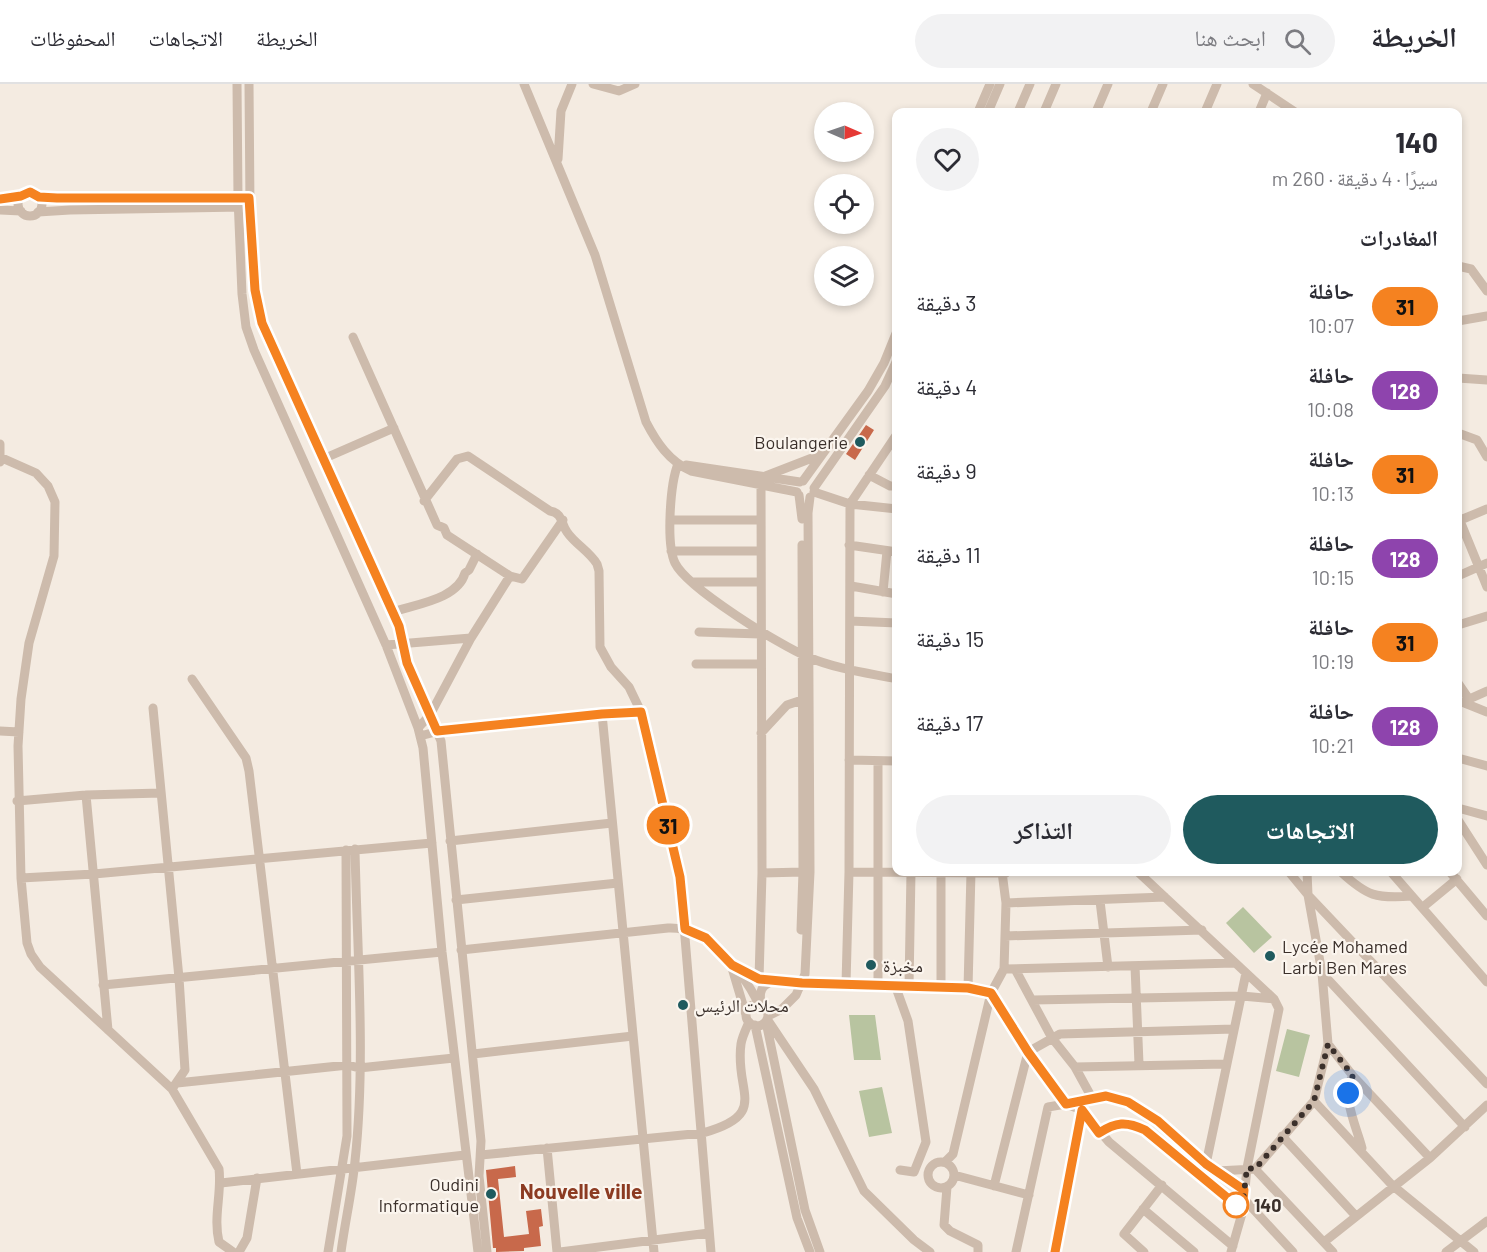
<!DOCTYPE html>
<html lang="ar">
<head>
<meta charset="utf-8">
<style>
	body { margin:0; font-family:Barlow,"Noto Naskh Arabic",sans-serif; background:#f2f2f3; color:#2b2b33; direction:rtl; height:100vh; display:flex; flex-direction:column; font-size:22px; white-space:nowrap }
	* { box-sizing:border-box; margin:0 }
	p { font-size:20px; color:#7c7c81 }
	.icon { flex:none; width:33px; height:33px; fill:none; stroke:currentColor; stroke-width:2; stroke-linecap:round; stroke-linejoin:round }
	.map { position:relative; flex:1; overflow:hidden; direction:ltr }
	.sheet { position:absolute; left:892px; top:24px; width:570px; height:768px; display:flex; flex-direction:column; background:#fff; border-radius:12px; box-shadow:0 3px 9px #0003; direction:rtl }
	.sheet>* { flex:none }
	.badge { padding:0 12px; border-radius:20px; font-size:21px; line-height:39px }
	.needle { width:39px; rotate:92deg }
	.tools { position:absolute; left:814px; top:18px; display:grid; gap:12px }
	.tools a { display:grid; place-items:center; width:60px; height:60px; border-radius:50%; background:#fff; box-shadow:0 3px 9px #0003; font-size:30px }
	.you { position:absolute; width:30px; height:30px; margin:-15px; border:4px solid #fff; border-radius:50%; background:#1a73e8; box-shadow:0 0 0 9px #1a73e833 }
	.map>.badge { position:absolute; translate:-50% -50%; box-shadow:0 0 0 3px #fff }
	h2 { padding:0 24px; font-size:22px; line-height:54px }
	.round { display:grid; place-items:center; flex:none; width:63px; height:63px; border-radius:32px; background:#f2f2f3 }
	.overview { display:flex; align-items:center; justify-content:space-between; height:102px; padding:0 24px }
	h1 { font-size:28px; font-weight:700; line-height:45px }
	.action { display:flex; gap:12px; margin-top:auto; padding:12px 24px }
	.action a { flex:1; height:69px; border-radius:36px; background:#1f5a5e; color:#fff; font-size:24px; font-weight:700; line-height:69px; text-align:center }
	.action a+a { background:#f2f2f3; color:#2b2b33 }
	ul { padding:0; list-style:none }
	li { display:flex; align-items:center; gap:18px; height:84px; padding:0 24px }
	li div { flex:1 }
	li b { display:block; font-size:22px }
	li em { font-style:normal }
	li .badge { min-width:66px; font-weight:700; text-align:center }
	header { display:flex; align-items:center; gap:36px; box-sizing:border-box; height:84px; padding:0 30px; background:#fff; border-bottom:2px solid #e1e1e2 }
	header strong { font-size:28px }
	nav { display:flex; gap:33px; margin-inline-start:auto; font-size:21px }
	.search { width:420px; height:54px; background:#f2f2f3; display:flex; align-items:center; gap:15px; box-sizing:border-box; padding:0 21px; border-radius:33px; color:#7c7c81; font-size:22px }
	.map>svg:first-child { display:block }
</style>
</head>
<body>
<header>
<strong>الخريطة</strong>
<div class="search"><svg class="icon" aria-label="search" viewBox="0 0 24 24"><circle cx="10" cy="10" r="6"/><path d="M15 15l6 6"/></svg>ابحث هنا</div>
<nav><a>الخريطة</a><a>الاتجاهات</a><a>المحفوظات</a></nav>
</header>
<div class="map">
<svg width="1487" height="1168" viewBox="0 0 1487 1168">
	<rect width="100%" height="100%" fill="#f4ebe1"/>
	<path fill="#b8c4a0" d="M 1243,823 L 1272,853 L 1254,869 L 1226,839 Z
		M 875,931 L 881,976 L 854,976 L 849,931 Z
		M 1287,945 L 1310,951 L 1299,993 L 1276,987 Z
		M 882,1003 L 892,1049 L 869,1053 L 859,1007 Z"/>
	<path fill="#c8694b" d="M 866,341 L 874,346 L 855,376 L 846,370 Z
		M 515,1082 L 516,1093 L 498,1095 L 504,1153 L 529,1150 L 526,1127 L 541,1125 L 543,1142 L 539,1143 L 541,1162 L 524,1164 L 524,1167 L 496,1168 L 496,1164 L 493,1164 L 486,1086 Z"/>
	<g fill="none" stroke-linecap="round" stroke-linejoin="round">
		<path stroke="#cdbbac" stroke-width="9" d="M 237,0 L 238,114 L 242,210 L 246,243 L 254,266 L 386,561 L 418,644 L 423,664 L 442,868 L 478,1168
			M 249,0 L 250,123 L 255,206 L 262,239 L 399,542 L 407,579 L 441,657 L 481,1057 L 479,1092 L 487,1168
			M 524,0 L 595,171 L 646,338 C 657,359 669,377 691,387 L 797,408
			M 593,0 L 619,7 L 635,0
			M 1253,0 L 1295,28
			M 978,28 L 990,0
			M 988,28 L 1000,0
			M 1018,28 L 1030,0
			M 1044,28 L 1056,0
			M 1096,28 L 1108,0
			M 1151,28 L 1163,0
			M 1205,28 L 1217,0
			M 1259,28 L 1267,9
			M 558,75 L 561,27 L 572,0
			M18 120a12 12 0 1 1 24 0a12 12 0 1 1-24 0Z
			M 39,113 L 244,114
			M 0,115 L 21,112
			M 0,126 L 21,127
			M 38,128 L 70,126 L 242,123
			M 1458,182 L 1471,185 L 1487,207
			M 1458,237 L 1487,232
			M 353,253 L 437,441 L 444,444 L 447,451 L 510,492
			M 1458,294 L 1487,296
			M 1458,349 L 1477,356 L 1487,373
			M 0,360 L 0,378
			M 0,373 L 36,389 L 48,402 L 55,418 L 54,472 L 29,559 L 21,615 L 18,662 L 21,794 L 27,859 L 31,870 L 40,883 L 172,1005 L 219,1085 C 222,1109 213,1133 219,1158 L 233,1168
			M 323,375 L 394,344
			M 678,380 C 670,400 666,460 675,479 C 687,504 781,562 808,573 C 836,585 868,589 897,595
			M 686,381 L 800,398
			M 869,391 L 890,402 L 897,402
			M 803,397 L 868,307 L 884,279 L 897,247
			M 814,404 L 885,302 L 897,276
			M 814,408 L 850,420 L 897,425
			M 799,411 L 802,435
			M 424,417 L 457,375 L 468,372 L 550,427 C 563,429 561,440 567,448 C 575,460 589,467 597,480 L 599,487 L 600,563 L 611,583 L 629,603 L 641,628 L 680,793 L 711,1168
			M 1458,432 L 1487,503
			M 671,436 L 761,436
			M 1458,437 L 1487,425
			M 849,461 L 897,468
			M 671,467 L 761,467
			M 1458,492 L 1487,479
			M 692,498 L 760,498
			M 851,502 L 897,510
			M 883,508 L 887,467
			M 393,528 C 416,520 458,515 465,489 L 469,486 L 477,470
			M 850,537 L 897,539
			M 1458,541 L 1487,532
			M 699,548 L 760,550
			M 386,561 L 471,554
			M 696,580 L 760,580
			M 192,595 L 246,674 L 249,687 L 297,1090
			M 1458,599 L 1469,615
			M 1462,618 L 1487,628
			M 1458,620 L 1487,607
			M 153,624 L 179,894 L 185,986 L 172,1005
			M 602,630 L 654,1168
			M 418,644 L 430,631 L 471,554 L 510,492 L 522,495 L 563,436
			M 0,647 L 19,648
			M 761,649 L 787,621 L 802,616
			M 420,652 L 443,646 L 496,640 L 641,628
			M 1458,674 L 1487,682
			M 849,676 L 897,677
			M 86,711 L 108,946
			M 17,717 L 86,711 L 161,709
			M 1458,724 L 1487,732
			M 1458,736 L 1487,781
			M 450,757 L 612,739
			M 849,788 L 1006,789
			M 941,788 L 941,903
			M 1138,788 L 1274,915 L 1279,925 L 1247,1084 L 1243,1126 L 1231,1168
			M 1289,788 L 1308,811 L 1487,1000
			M 1341,788 C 1367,812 1376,815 1412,812
			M 1391,788 L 1487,898
			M 1450,788 L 1487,832
			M 762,789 L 803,788
			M 21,794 L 94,790 L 432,759
			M 456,816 L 618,799
			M 1100,817 L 1108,883
			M 1006,819 L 1165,813
			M 1423,823 L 1457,795
			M 801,846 L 803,788 L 802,461
			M 1005,852 L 1202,846
			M 461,866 L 668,844 C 709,842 742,887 759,920
			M 732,881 L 751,892 L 768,896 L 968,904 L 991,909 L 1028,968 L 1066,1020 L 1106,1012 L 1128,1018 L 1158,1037 L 1206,1080 L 1244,1106
			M 1135,882 L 1139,980
			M 732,884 L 746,931
			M 1004,885 L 1234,879
			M 1015,885 L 1052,954 L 1075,983 L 1092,1014
			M 1322,889 L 1465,1043
			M 759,895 L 762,789 L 761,401 L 763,393 L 812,374 L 830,361
			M 846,900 L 849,788 L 850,420 L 897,350
			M 103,901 L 442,868
			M 878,901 L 878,677
			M 895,901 L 908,937 L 926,1058 L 914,1088 L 900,1086
			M 909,902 L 911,788
			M 968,904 L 971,788
			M 1033,916 L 1242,912 L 1274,915
			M 761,920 C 759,907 761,901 774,897
			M746 931a11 11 0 1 1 22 0a11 11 0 1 1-22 0Z
			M 768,932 L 782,925 L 796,911 L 805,890 L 810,788 L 808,429 L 810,413
			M 767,935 L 814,1005 L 864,1107 L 914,1156 L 930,1168
			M 766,938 L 805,1126 L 820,1168
			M 755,941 L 797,1134 L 810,1168
			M 1328,960 L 1353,992 L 1430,1074
			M 473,970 L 633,952
			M 1075,983 L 1226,980
			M 1353,992 C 1340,1010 1357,1044 1362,1064
			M 177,999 L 348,981 L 359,984 L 454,974
			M 1314,1017 L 1392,1101 L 1474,1168
			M 1099,1049 C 1116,1038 1126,1037 1145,1046 L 1243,1126
			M 1282,1052 L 1355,1131
			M 547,1064 L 557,1168
			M 481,1071 L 703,1049 C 771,1030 734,1008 741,960 C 742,953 746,945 749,938
			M928 1091a13 13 0 1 1 26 0a13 13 0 1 1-26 0Z
			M 945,1078 L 953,1070 L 991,909 L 1004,885 L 1006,819 L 1002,788
			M 1206,1080 L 1246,889
			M 1255,1085 L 1314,1017 L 1328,960 L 1322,889 L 1308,811 L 1307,788
			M 1217,1087 L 1255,1085 L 1333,1168
			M 954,1091 L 1029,1111
			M 221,1099 L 465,1071
			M 994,1102 L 1028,968 L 1060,950 L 1234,945
			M 947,1103 L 944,1141 L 950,1147 L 978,1161 L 978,1168
			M 1244,1115 L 1293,1168
			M 1143,1125 L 1194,1168
			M 1324,1158 L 1430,1074 L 1487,1021
			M 239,1168 L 247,1154 L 257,1094
			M 328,1168 L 347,1052 L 346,766
			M 341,1168 C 345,1138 352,1108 355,1077 C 366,975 357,868 355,765
			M 560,1168 L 709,1149
			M 1016,1168 L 1048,1023 L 1066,1020 L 1082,1026 L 1109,1058 L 1233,1162
			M 1054,1168 L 1082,1026
			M 1144,1168 L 1124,1150 L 1162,1101
			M 1446,1168 L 1487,1137"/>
	</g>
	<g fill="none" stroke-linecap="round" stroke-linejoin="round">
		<defs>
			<path id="line" d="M 0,115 L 21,112 L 30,108 L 39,113 L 57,114 L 249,114 L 255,206 L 262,239 L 399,542 L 407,579 L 437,647 L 602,630 L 641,628 L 680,793 L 685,845 L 706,854 L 732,881 L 759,895 L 802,899 L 968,904 L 991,909 L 1028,968 L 1066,1020 L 1106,1012 L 1128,1018 L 1158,1037 L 1206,1080 L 1244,1106 L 1242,1126 L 1145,1046 C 1126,1037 1116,1038 1099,1049 L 1082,1026 L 1055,1168"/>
		</defs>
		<use href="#line" stroke="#fff" stroke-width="14"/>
		<use href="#line" stroke="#f58220" stroke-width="9"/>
		<path stroke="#3b302b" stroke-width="6" stroke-dasharray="0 10.8" d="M 1236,1121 L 1242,1126 L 1247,1084 L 1255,1085 L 1314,1017 L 1328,960 L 1353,992 L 1349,997 L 1348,1009"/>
	</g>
	<g fill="#1f5a5e" stroke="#fbf5ee" stroke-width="2">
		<circle cx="860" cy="358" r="6"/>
		<circle cx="1270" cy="872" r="6"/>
		<circle cx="871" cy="881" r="6"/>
		<circle cx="683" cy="921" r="6"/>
		<circle cx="491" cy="1110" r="6"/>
	</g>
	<circle fill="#fff" stroke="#f58220" stroke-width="3" cx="1236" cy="1121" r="12"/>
	<g text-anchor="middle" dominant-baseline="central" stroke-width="4.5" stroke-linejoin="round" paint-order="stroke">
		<g font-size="18" fill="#3b302b" stroke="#fbf5ee" text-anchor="start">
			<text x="848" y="358" text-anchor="end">Boulangerie</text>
			<text x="1282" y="862">Lycée Mohamed<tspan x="1282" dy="21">Larbi Ben Mares</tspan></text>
			<text x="883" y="881">مخبزة</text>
			<text x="695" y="921">محلات الرئيس</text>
			<text x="479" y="1100" text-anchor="end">Oudini<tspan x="479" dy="21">Informatique</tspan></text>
		</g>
		<g font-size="18" font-weight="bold" fill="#3b302b" stroke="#fbf5ee" text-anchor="start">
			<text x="1254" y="1121">140</text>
		</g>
		<g font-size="21" font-weight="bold" fill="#8c3b22" stroke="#fbf5ee">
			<text x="581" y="1106">Nouvelle ville</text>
		</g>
	</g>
</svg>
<div class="tools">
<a><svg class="needle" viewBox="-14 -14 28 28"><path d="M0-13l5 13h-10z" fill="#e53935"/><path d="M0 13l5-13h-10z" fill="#7c7c81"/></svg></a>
<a><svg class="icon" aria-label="locate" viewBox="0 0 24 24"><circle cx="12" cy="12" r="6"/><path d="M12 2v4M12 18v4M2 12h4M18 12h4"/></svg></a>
<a><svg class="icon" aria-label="layers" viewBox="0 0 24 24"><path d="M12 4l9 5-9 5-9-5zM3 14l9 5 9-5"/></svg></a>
</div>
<div class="you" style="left:1348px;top:1009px"></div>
<b class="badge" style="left:668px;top:741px;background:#f58220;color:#111">31</b>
<section class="sheet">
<div class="overview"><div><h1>140</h1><p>سيرًا · 4 دقيقة · 260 m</p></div><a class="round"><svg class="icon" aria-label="heart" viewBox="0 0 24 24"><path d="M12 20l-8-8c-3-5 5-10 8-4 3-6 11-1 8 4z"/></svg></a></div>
<h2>المغادرات</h2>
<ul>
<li><span class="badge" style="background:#f58220;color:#111">31</span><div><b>حافلة</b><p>10:07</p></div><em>3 دقيقة</em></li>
<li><span class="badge" style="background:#8e44ad;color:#fff">128</span><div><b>حافلة</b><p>10:08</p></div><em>4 دقيقة</em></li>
<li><span class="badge" style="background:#f58220;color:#111">31</span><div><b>حافلة</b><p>10:13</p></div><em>9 دقيقة</em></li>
<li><span class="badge" style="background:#8e44ad;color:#fff">128</span><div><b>حافلة</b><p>10:15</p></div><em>11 دقيقة</em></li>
<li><span class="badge" style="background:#f58220;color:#111">31</span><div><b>حافلة</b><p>10:19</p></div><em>15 دقيقة</em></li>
<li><span class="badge" style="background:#8e44ad;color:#fff">128</span><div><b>حافلة</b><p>10:21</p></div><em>17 دقيقة</em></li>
</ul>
<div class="action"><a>الاتجاهات</a><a>التذاكر</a></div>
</section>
</div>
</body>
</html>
